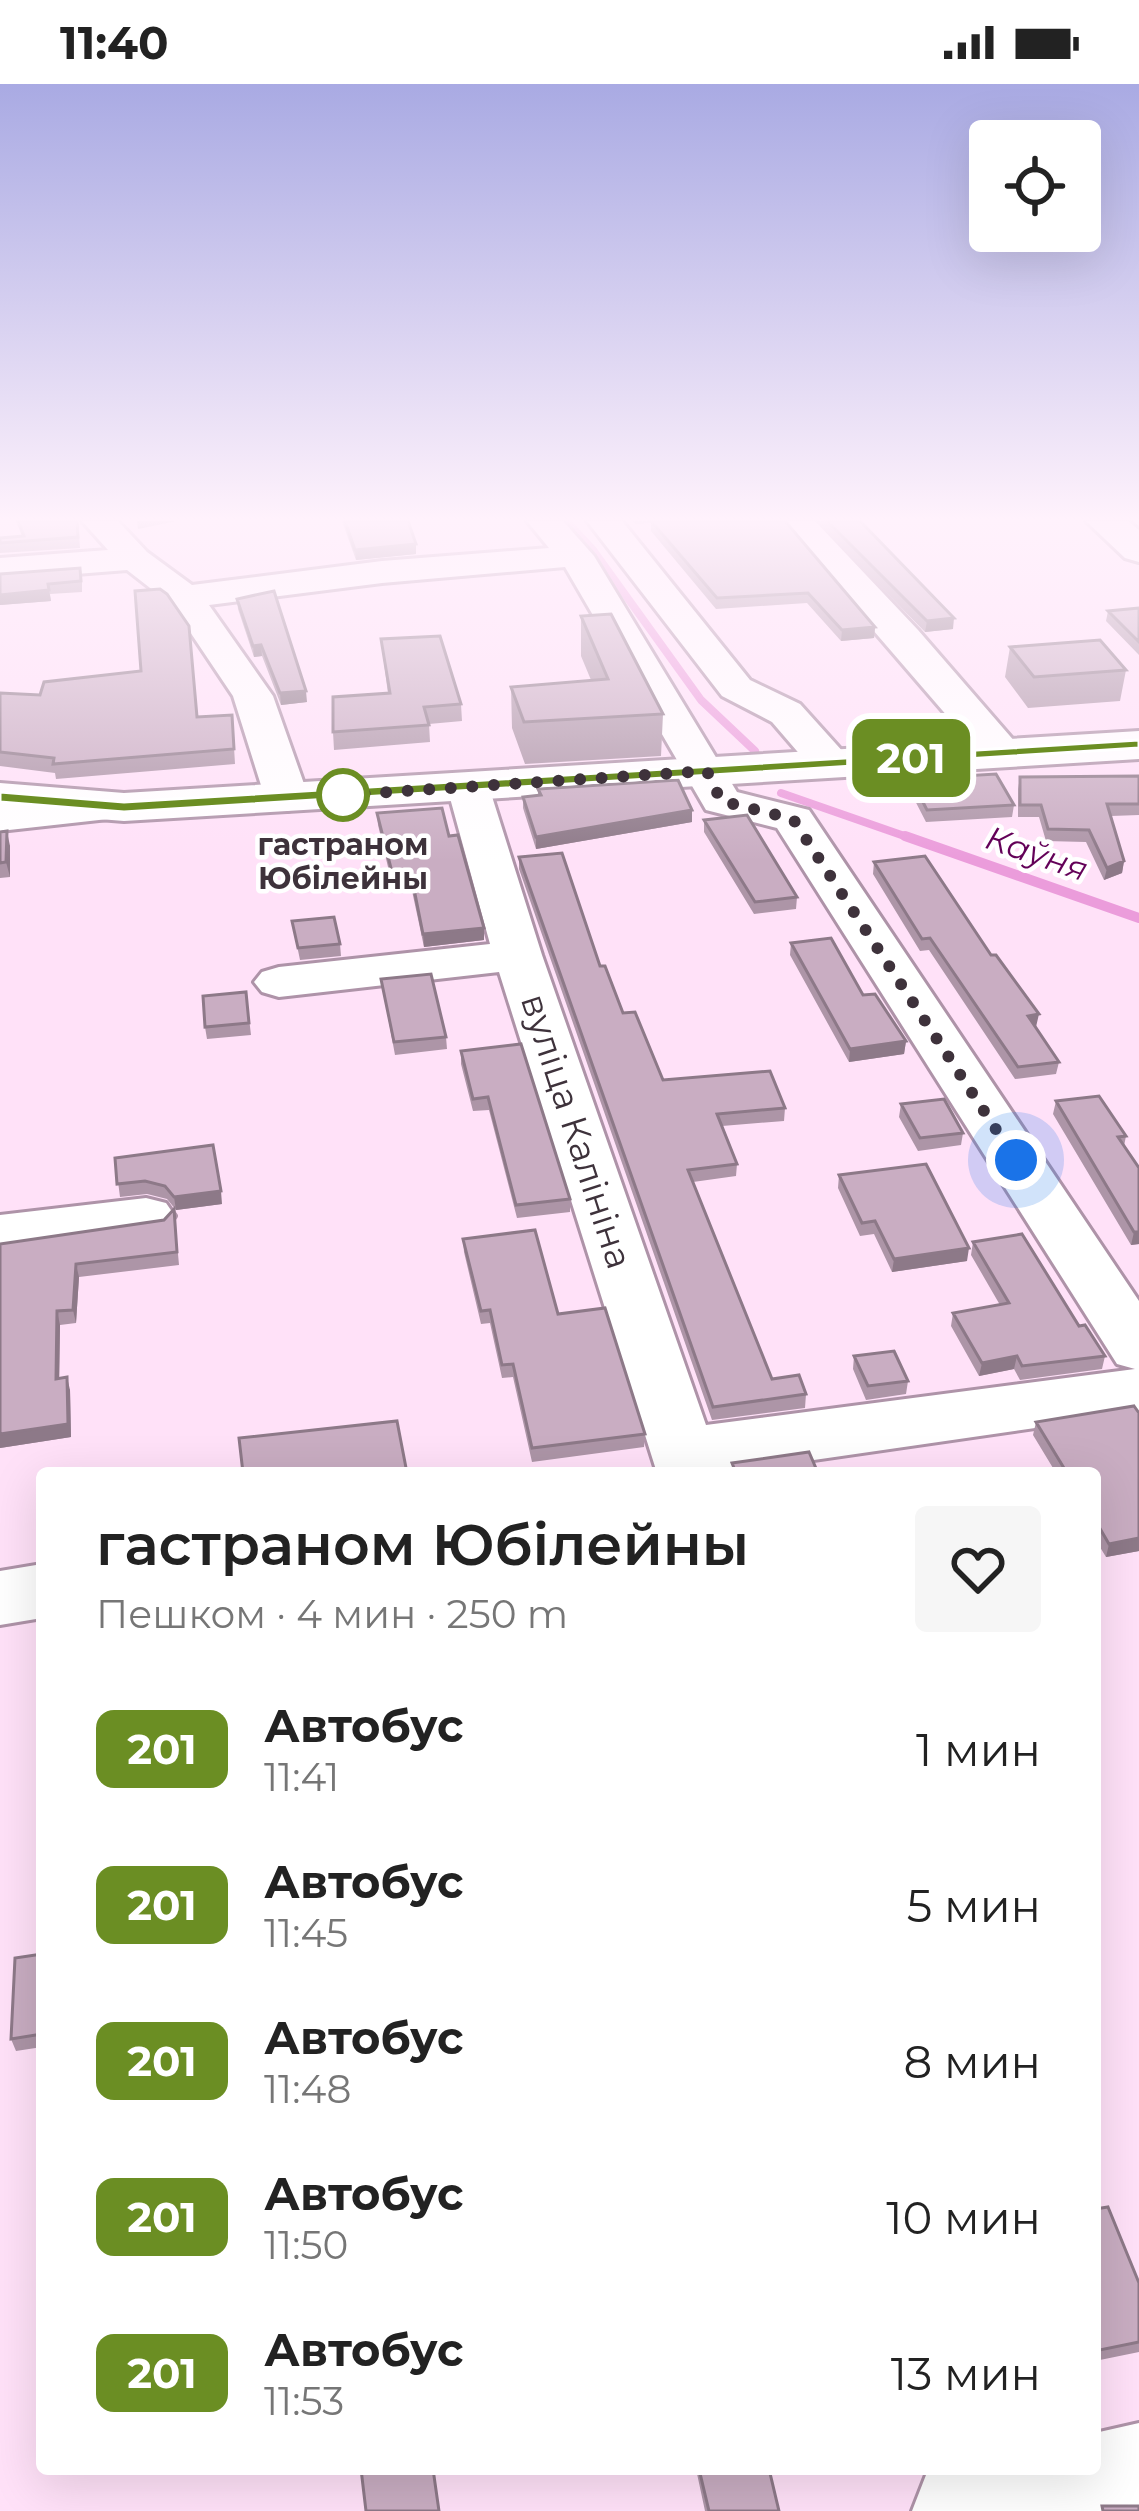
<!DOCTYPE html>
<html lang="ru">
<head>
<meta charset="utf-8">
<style>
	body { margin:0; font-family:Montserrat,sans-serif; background:#f6f6f6; color:#222; height:100vh; display:flex; flex-direction:column; font-size:45px; white-space:nowrap }
	* { box-sizing:border-box; margin:0 }
	p { font-size:39px; color:#767676 }
	.icon { flex:none; width:66px; height:66px; fill:none; stroke:currentColor; stroke-width:2; stroke-linecap:round; stroke-linejoin:round }
	.map { position:relative; flex:1; overflow:hidden }
	.details { position:absolute; left:36px; top:1383px; width:1065px; height:1008px; display:flex; flex-direction:column; background:#fff; border-radius:12px; box-shadow:0 12px 48px #0002 }
	.details>* { flex:none }
	.badge { padding:0 24px; border-radius:18px; font-size:42px; line-height:78px }
	.buttons { position:absolute; left:969px; top:36px; display:grid; gap:24px }
	.buttons a { display:grid; place-items:center; width:132px; height:132px; border-radius:12px; background:#fff; box-shadow:0 12px 48px #0002; font-size:60px }
	.you { position:absolute; width:60px; height:60px; margin:-30px; border:9px solid #fff; border-radius:50%; background:#1a73e8; box-shadow:0 0 0 18px #1a73e833 }
	.map>.badge { position:absolute; translate:-50% -50%; box-shadow:0 0 0 6px #fff }
	.round { display:grid; place-items:center; flex:none; width:126px; height:126px; border-radius:12px; background:#f6f6f6 }
	.headline { display:flex; align-items:center; justify-content:space-between; height:204px; padding:0 60px }
	h1 { font-size:57px; font-weight:600; line-height:90px }
	ul { padding:0; list-style:none }
	li { display:flex; align-items:center; gap:36px; height:156px; padding:0 60px }
	li div { flex:1 }
	li b { display:block; font-size:45px }
	li em { font-style:normal }
	li .badge { min-width:132px; font-weight:700; text-align:center }
	.status { display:flex; justify-content:space-between; align-items:center; height:84px; padding:0 60px; background:#fff; direction:ltr }
	.status svg { height:33px; fill:currentColor }
	.map>svg:first-child { display:block }
</style>
</head>
<body>
<div class="status"><b>11:40</b><svg viewBox="0 0 49 12"><path d="M0 12V9h3v3zM5 12V6h3v6zM10 12V3h3v9zM15 12V0h3v12zM26 1h20v11H26zM47 4h2v5h-2z"/></svg></div>
<div class="map">
<svg width="1139" height="2427" viewBox="0 0 1139 2427">
	<rect width="100%" height="100%" fill="#ffe1f8"/>
	<g fill="none" stroke-linecap="round" stroke-linejoin="round">
		<path stroke="#eb9cdb" stroke-width="8" d="M 566,437 L 593,466 L 701,616 L 755,667
			M 781,709 L 913,755"/>
		<path stroke="#eb9cdb" stroke-width="10" d="M 905,752 L 1139,834"/>
		<defs>
			<path id="minor" d="M 82,437 L 118,437 L 147,468 L 192,501 L 382,477 L 549,464 L 527,437 L 563,437 L 594,472 L 737,708 L 809,726 L 1139,1217 L 1139,1329 L 723,1389 L 657,1389 L 499,888 L 279,913 L 262,908 L 254,898 L 262,888 L 279,883 L 490,860 L 447,703 L 453,694 L 468,690 L 483,694 L 489,703 L 542,871 L 706,1341 L 1135,1285 L 1117,1280 L 777,744 L 706,726 L 565,483 L 382,499 L 209,521 L 273,612 L 309,714 L 302,723 L 287,727 L 272,723 L 265,714 L 233,612 L 172,521 L 127,486 L 0,496 L 0,474 L 108,466 Z
				M 587,437 L 622,437 L 750,596 L 800,620 L 845,670 L 851,679 L 845,688 L 830,692 L 815,688 L 772,638 L 722,612 Z
				M 779,437 L 815,437 L 918,546 L 1016,659 L 1022,668 L 1016,677 L 1001,681 L 986,677 Z
				M 120,710 L 135,714 L 142,723 L 135,732 L 0,747 L 0,721 Z
				M 146,1114 L 166,1119 L 175,1132 L 166,1145 L 0,1169 L 0,1131 Z
				M 42,1480 L 42,1534 L 0,1541 L 0,1487 Z
				M 1139,2339 L 1139,2427 L 912,2427 L 926,2391 L 942,2385 L 1095,2385 L 1095,2349 Z"/>
			<path id="major" d="M 1086,437 L 1128,437 L 1139,446 L 1139,478 L 1125,474 Z
				M 1139,647 L 1139,675 L 124,737 L 0,727 L 0,699 L 124,709 Z"/>
		</defs>
		<use href="#minor" stroke="#ae93a8" stroke-width="6"/>
		<use href="#major" stroke="#ae93a8" stroke-width="6"/>
		<use href="#minor" fill="#fff" fill-rule="evenodd"/>
		<use href="#major" fill="#fff" fill-rule="evenodd"/>
	</g>
	<path fill="#ad95a7" d="M 16,437 L 78,437 L 80,464 L 0,469 L 0,454 L 22,452 Z
		M 342,437 L 408,437 L 416,470 L 356,476 Z
		M 633,437 L 785,437 L 875,543 L 874,554 L 841,557 L 807,519 L 716,525 L 651,447 L 651,439 L 635,440 Z
		M 816,437 L 860,437 L 953,545 L 925,548 Z
		M 0,490 L 82,494 L 82,508 L 50,510 L 51,517 L 0,521 Z
		M 237,515 L 307,618 L 281,621 L 262,572 L 254,573 L 238,525 Z
		M 1139,524 L 1139,571 L 1106,537 L 1108,527 Z
		M 581,532 L 663,630 L 661,672 L 525,680 L 512,644 L 511,603 L 591,596 L 581,572 Z
		M 381,555 L 461,620 L 462,637 L 429,640 L 430,658 L 334,666 L 333,648 L 388,610 Z
		M 1010,563 L 1126,586 L 1120,617 L 1028,624 L 1005,593 Z
		M 0,609 L 198,633 L 233,646 L 235,680 L 56,695 L 55,689 L 0,682 Z
		M 1139,692 L 1139,731 L 1111,732 L 1124,777 L 1122,789 L 1104,796 L 1086,758 L 1046,757 L 1039,733 L 1018,733 L 1018,705 L 1020,693 Z
		M 911,695 L 1014,721 L 1012,733 L 926,738 L 910,707 Z
		M 538,705 L 692,726 L 692,738 L 536,765 L 523,724 L 523,713 L 538,711 Z
		M 377,729 L 449,752 L 484,856 L 424,863 L 411,802 L 393,804 L 378,741 Z
		M 704,736 L 797,813 L 796,825 L 754,830 L 704,748 Z
		M 0,748 L 10,762 L 10,793 L 0,794 Z
		M 519,773 L 600,882 L 623,929 L 663,996 L 785,1024 L 784,1037 L 722,1042 L 737,1080 L 736,1092 L 693,1098 L 772,1295 L 806,1310 L 805,1324 L 712,1336 L 519,785 Z
		M 874,778 L 1036,943 L 1059,978 L 1056,990 L 1015,995 L 929,866 L 920,867 L 873,790 Z
		M 292,837 L 340,860 L 341,872 L 300,876 Z
		M 791,859 L 863,911 L 906,957 L 904,970 L 849,978 L 790,871 Z
		M 381,895 L 446,953 L 447,965 L 395,971 Z
		M 246,908 L 251,951 L 207,955 L 205,943 Z
		M 461,967 L 570,1115 L 570,1128 L 517,1134 L 489,1026 L 473,1027 L 461,980 Z
		M 1056,1017 L 1126,1052 L 1124,1062 L 1139,1084 L 1139,1160 L 1131,1161 L 1053,1030 Z
		M 901,1020 L 963,1049 L 961,1061 L 918,1067 L 899,1033 Z
		M 115,1074 L 222,1120 L 176,1126 L 167,1115 L 147,1110 L 120,1113 Z
		M 839,1091 L 967,1177 L 892,1188 L 874,1150 L 860,1152 L 838,1104 Z
		M 174,1125 L 179,1181 L 79,1193 L 76,1239 L 60,1241 L 59,1294 L 70,1306 L 71,1353 L 0,1364 L 0,1160 L 164,1136 Z
		M 463,1155 L 558,1230 L 645,1350 L 644,1363 L 532,1378 L 513,1293 L 502,1294 L 490,1239 L 481,1240 L 464,1168 Z
		M 973,1158 L 1079,1242 L 1105,1272 L 1102,1285 L 1020,1296 L 1014,1285 L 979,1292 L 951,1242 L 953,1229 L 1000,1221 L 971,1171 Z
		M 854,1272 L 908,1297 L 906,1310 L 866,1316 L 853,1285 Z
		M 1134,1322 L 1139,1329 L 1139,1467 L 1106,1473 L 1095,1455 L 1095,1389 L 1056,1389 L 1033,1351 L 1036,1338 Z
		M 42,1870 L 42,1963 L 16,1967 L 11,1955 Z
		M 1095,2125 L 1139,2199 L 1139,2268 L 1095,2277 Z
		M 696,2385 L 769,2385 L 779,2427 L 705,2427 Z"/>
	<path fill="#8d7988" d="M 137,437 L 177,437 L 138,445 Z
		M 416,460 L 416,470 L 356,476 L 355,466 Z
		M 49,506 L 51,517 L 0,521 L 0,511 Z
		M 954,534 L 953,545 L 925,548 L 927,537 Z
		M 875,543 L 874,554 L 841,557 L 842,546 Z
		M 261,561 L 262,572 L 254,573 L 253,562 Z
		M 306,607 L 307,618 L 281,621 L 280,609 Z
		M 692,726 L 692,738 L 536,765 L 536,753 Z
		M 7,747 L 10,762 L 10,793 L 6,778 Z
		M 1124,777 L 1122,789 L 1104,796 L 1107,784 Z
		M 484,844 L 484,856 L 424,863 L 423,850 Z
		M 1039,930 L 1036,943 L 1028,932 Z
		M 906,957 L 904,970 L 849,978 L 850,965 Z
		M 221,1107 L 222,1120 L 176,1126 L 174,1113 Z
		M 1134,1148 L 1139,1148 L 1139,1160 L 1131,1161 Z
		M 969,1164 L 967,1177 L 892,1188 L 894,1175 Z
		M 76,1180 L 79,1193 L 76,1239 L 73,1226 Z
		M 57,1227 L 60,1241 L 59,1308 L 56,1295 Z
		M 1017,1272 L 1014,1285 L 979,1292 L 982,1279 Z
		M 67,1293 L 70,1306 L 71,1353 L 0,1364 L 0,1350 Z
		M 1139,1454 L 1139,1467 L 1106,1473 L 1109,1460 Z"/>
	<path fill="#c9adc2" stroke="#8d7988" stroke-width="3" d="M 18,437 L 77,437 L 78,453 L 0,459 L 0,454 L 24,452 Z
		M 345,437 L 408,437 L 416,460 L 355,466 Z
		M 651,437 L 785,437 L 875,543 L 842,546 L 808,509 L 717,514 Z
		M 827,437 L 860,437 L 954,534 L 927,537 Z
		M 80,484 L 81,497 L 48,500 L 49,506 L 0,511 L 0,490 Z
		M 160,505 L 167,510 L 189,542 L 197,633 L 232,631 L 234,665 L 53,680 L 54,674 L 0,668 L 0,609 L 40,611 L 44,598 L 141,587 L 135,507 Z
		M 274,507 L 306,607 L 280,609 L 261,561 L 253,562 L 237,515 Z
		M 1139,524 L 1139,558 L 1108,527 Z
		M 611,530 L 663,630 L 524,638 L 511,603 L 608,595 L 581,532 Z
		M 440,552 L 461,620 L 424,623 L 429,641 L 333,648 L 333,613 L 390,609 L 381,555 Z
		M 1100,556 L 1126,586 L 1034,593 L 1010,563 Z
		M 996,690 L 1014,721 L 927,726 L 911,695 Z
		M 1139,692 L 1139,720 L 1107,720 L 1124,777 L 1107,784 L 1089,746 L 1048,745 L 1041,721 L 1020,721 L 1020,693 Z
		M 678,696 L 692,726 L 536,753 L 523,713 L 541,711 L 538,705 Z
		M 442,724 L 449,752 L 458,751 L 484,844 L 423,850 L 411,790 L 393,792 L 377,729 Z
		M 747,731 L 797,813 L 755,818 L 704,736 Z
		M 7,747 L 6,778 L 0,779 L 0,748 Z
		M 562,769 L 600,882 L 605,882 L 623,929 L 635,928 L 663,996 L 770,987 L 785,1024 L 717,1030 L 737,1080 L 688,1086 L 772,1295 L 799,1291 L 806,1310 L 713,1323 L 519,773 Z
		M 925,772 L 991,871 L 996,871 L 1039,930 L 1028,932 L 1059,978 L 1018,983 L 930,854 L 922,855 L 874,778 Z
		M 334,833 L 340,860 L 298,864 L 292,837 Z
		M 831,854 L 863,911 L 875,910 L 906,957 L 850,965 L 791,859 Z
		M 431,890 L 446,953 L 394,958 L 381,895 Z
		M 246,908 L 249,939 L 205,943 L 203,912 Z
		M 521,960 L 570,1115 L 516,1121 L 488,1013 L 473,1015 L 461,967 Z
		M 1099,1012 L 1126,1052 L 1118,1053 L 1139,1084 L 1139,1148 L 1134,1148 L 1056,1017 Z
		M 944,1015 L 963,1049 L 920,1054 L 901,1020 Z
		M 213,1061 L 221,1107 L 174,1113 L 165,1102 L 145,1097 L 117,1100 L 115,1074 Z
		M 926,1080 L 969,1164 L 894,1175 L 875,1137 L 862,1139 L 839,1091 Z
		M 174,1125 L 177,1168 L 76,1180 L 73,1226 L 57,1227 L 56,1295 L 67,1293 L 68,1340 L 0,1350 L 0,1160 L 164,1136 Z
		M 535,1146 L 558,1230 L 605,1224 L 645,1350 L 532,1364 L 513,1280 L 502,1281 L 490,1226 L 481,1227 L 463,1155 Z
		M 1022,1150 L 1079,1242 L 1085,1241 L 1105,1272 L 1022,1282 L 1017,1272 L 982,1279 L 953,1229 L 1009,1219 L 973,1158 Z
		M 894,1267 L 908,1297 L 868,1302 L 854,1272 Z
		M 1134,1322 L 1139,1329 L 1139,1454 L 1109,1460 L 1095,1436 L 1095,1389 L 1067,1389 L 1036,1338 Z
		M 397,1337 L 407,1389 L 243,1389 L 239,1354 Z
		M 809,1368 L 818,1389 L 736,1389 L 732,1379 Z
		M 42,1870 L 42,1950 L 11,1955 L 15,1874 Z
		M 1108,2123 L 1139,2199 L 1139,2258 L 1095,2267 L 1095,2125 Z
		M 361,2385 L 433,2385 L 439,2427 L 366,2427 Z
		M 699,2385 L 769,2385 L 779,2427 L 709,2427 Z
		M 1102,2422 L 1139,2422 L 1139,2427 L 1103,2427 Z"/>
	<linearGradient id="sky" x2="0" y2="1"><stop stop-color="#a9aae3"/><stop offset="0.56" stop-color="#fff2fc"/><stop offset="1" stop-color="#fff2fc" stop-opacity="0"/></linearGradient>
	<rect width="1139" height="777" fill="url(#sky)"/>
	<path fill="#6b8e23" stroke="#fff" stroke-width="3" d="M 1139,656 L 1139,664 L 124,728 L 0,718 L 0,708 L 124,718 Z"/>
	<g fill="none" stroke-linecap="round" stroke-linejoin="round">
		<path stroke="#3e323b" stroke-width="12" stroke-dasharray="0 21.6" d="M 343,711 L 707,687 L 721,717 L 793,735 L 1016,1076"/>
	</g>
	<circle fill="#fff" stroke="#6b8e23" stroke-width="6" cx="343" cy="711" r="24"/>
	<g text-anchor="middle" dominant-baseline="central" stroke-width="9" stroke-linejoin="round" paint-order="stroke">
		<g font-size="30" font-weight="bold" fill="#3e323b" stroke="#fff">
			<text x="343" y="760">гастраном<tspan x="343" dy="34">Юбілейны</tspan></text>
		</g>
		<g font-size="33" font-style="italic" fill="#630158" stroke="#fff">
			<text transform="translate(1037 769) rotate(19)">Каўня</text>
		</g>
		<g font-size="36" fill="#3e323b" stroke="#fff">
			<text transform="translate(577 1047) rotate(72)">вуліца Калініна</text>
		</g>
	</g>
</svg>
<div class="buttons">
<a><svg class="icon" aria-label="locate" viewBox="0 0 24 24"><circle cx="12" cy="12" r="6"/><path d="M12 2v4M12 18v4M2 12h4M18 12h4"/></svg></a>
</div>
<div class="you" style="left:1016px;top:1076px"></div>
<b class="badge" style="left:911px;top:674px;background:#6b8e23;color:#fff">201</b>
<section class="details">
<div class="headline"><div><h1>гастраном Юбілейны</h1><p>Пешком · 4 мин · 250 m</p></div><a class="round"><svg class="icon" aria-label="heart" viewBox="0 0 24 24"><path d="M12 20l-8-8c-3-5 5-10 8-4 3-6 11-1 8 4z"/></svg></a></div>
<ul>
<li><span class="badge" style="background:#6b8e23;color:#fff">201</span><div><b>Автобус</b><p>11:41</p></div><em>1 мин</em></li>
<li><span class="badge" style="background:#6b8e23;color:#fff">201</span><div><b>Автобус</b><p>11:45</p></div><em>5 мин</em></li>
<li><span class="badge" style="background:#6b8e23;color:#fff">201</span><div><b>Автобус</b><p>11:48</p></div><em>8 мин</em></li>
<li><span class="badge" style="background:#6b8e23;color:#fff">201</span><div><b>Автобус</b><p>11:50</p></div><em>10 мин</em></li>
<li><span class="badge" style="background:#6b8e23;color:#fff">201</span><div><b>Автобус</b><p>11:53</p></div><em>13 мин</em></li>
</ul>
</section>
</div>
</body>
</html>
